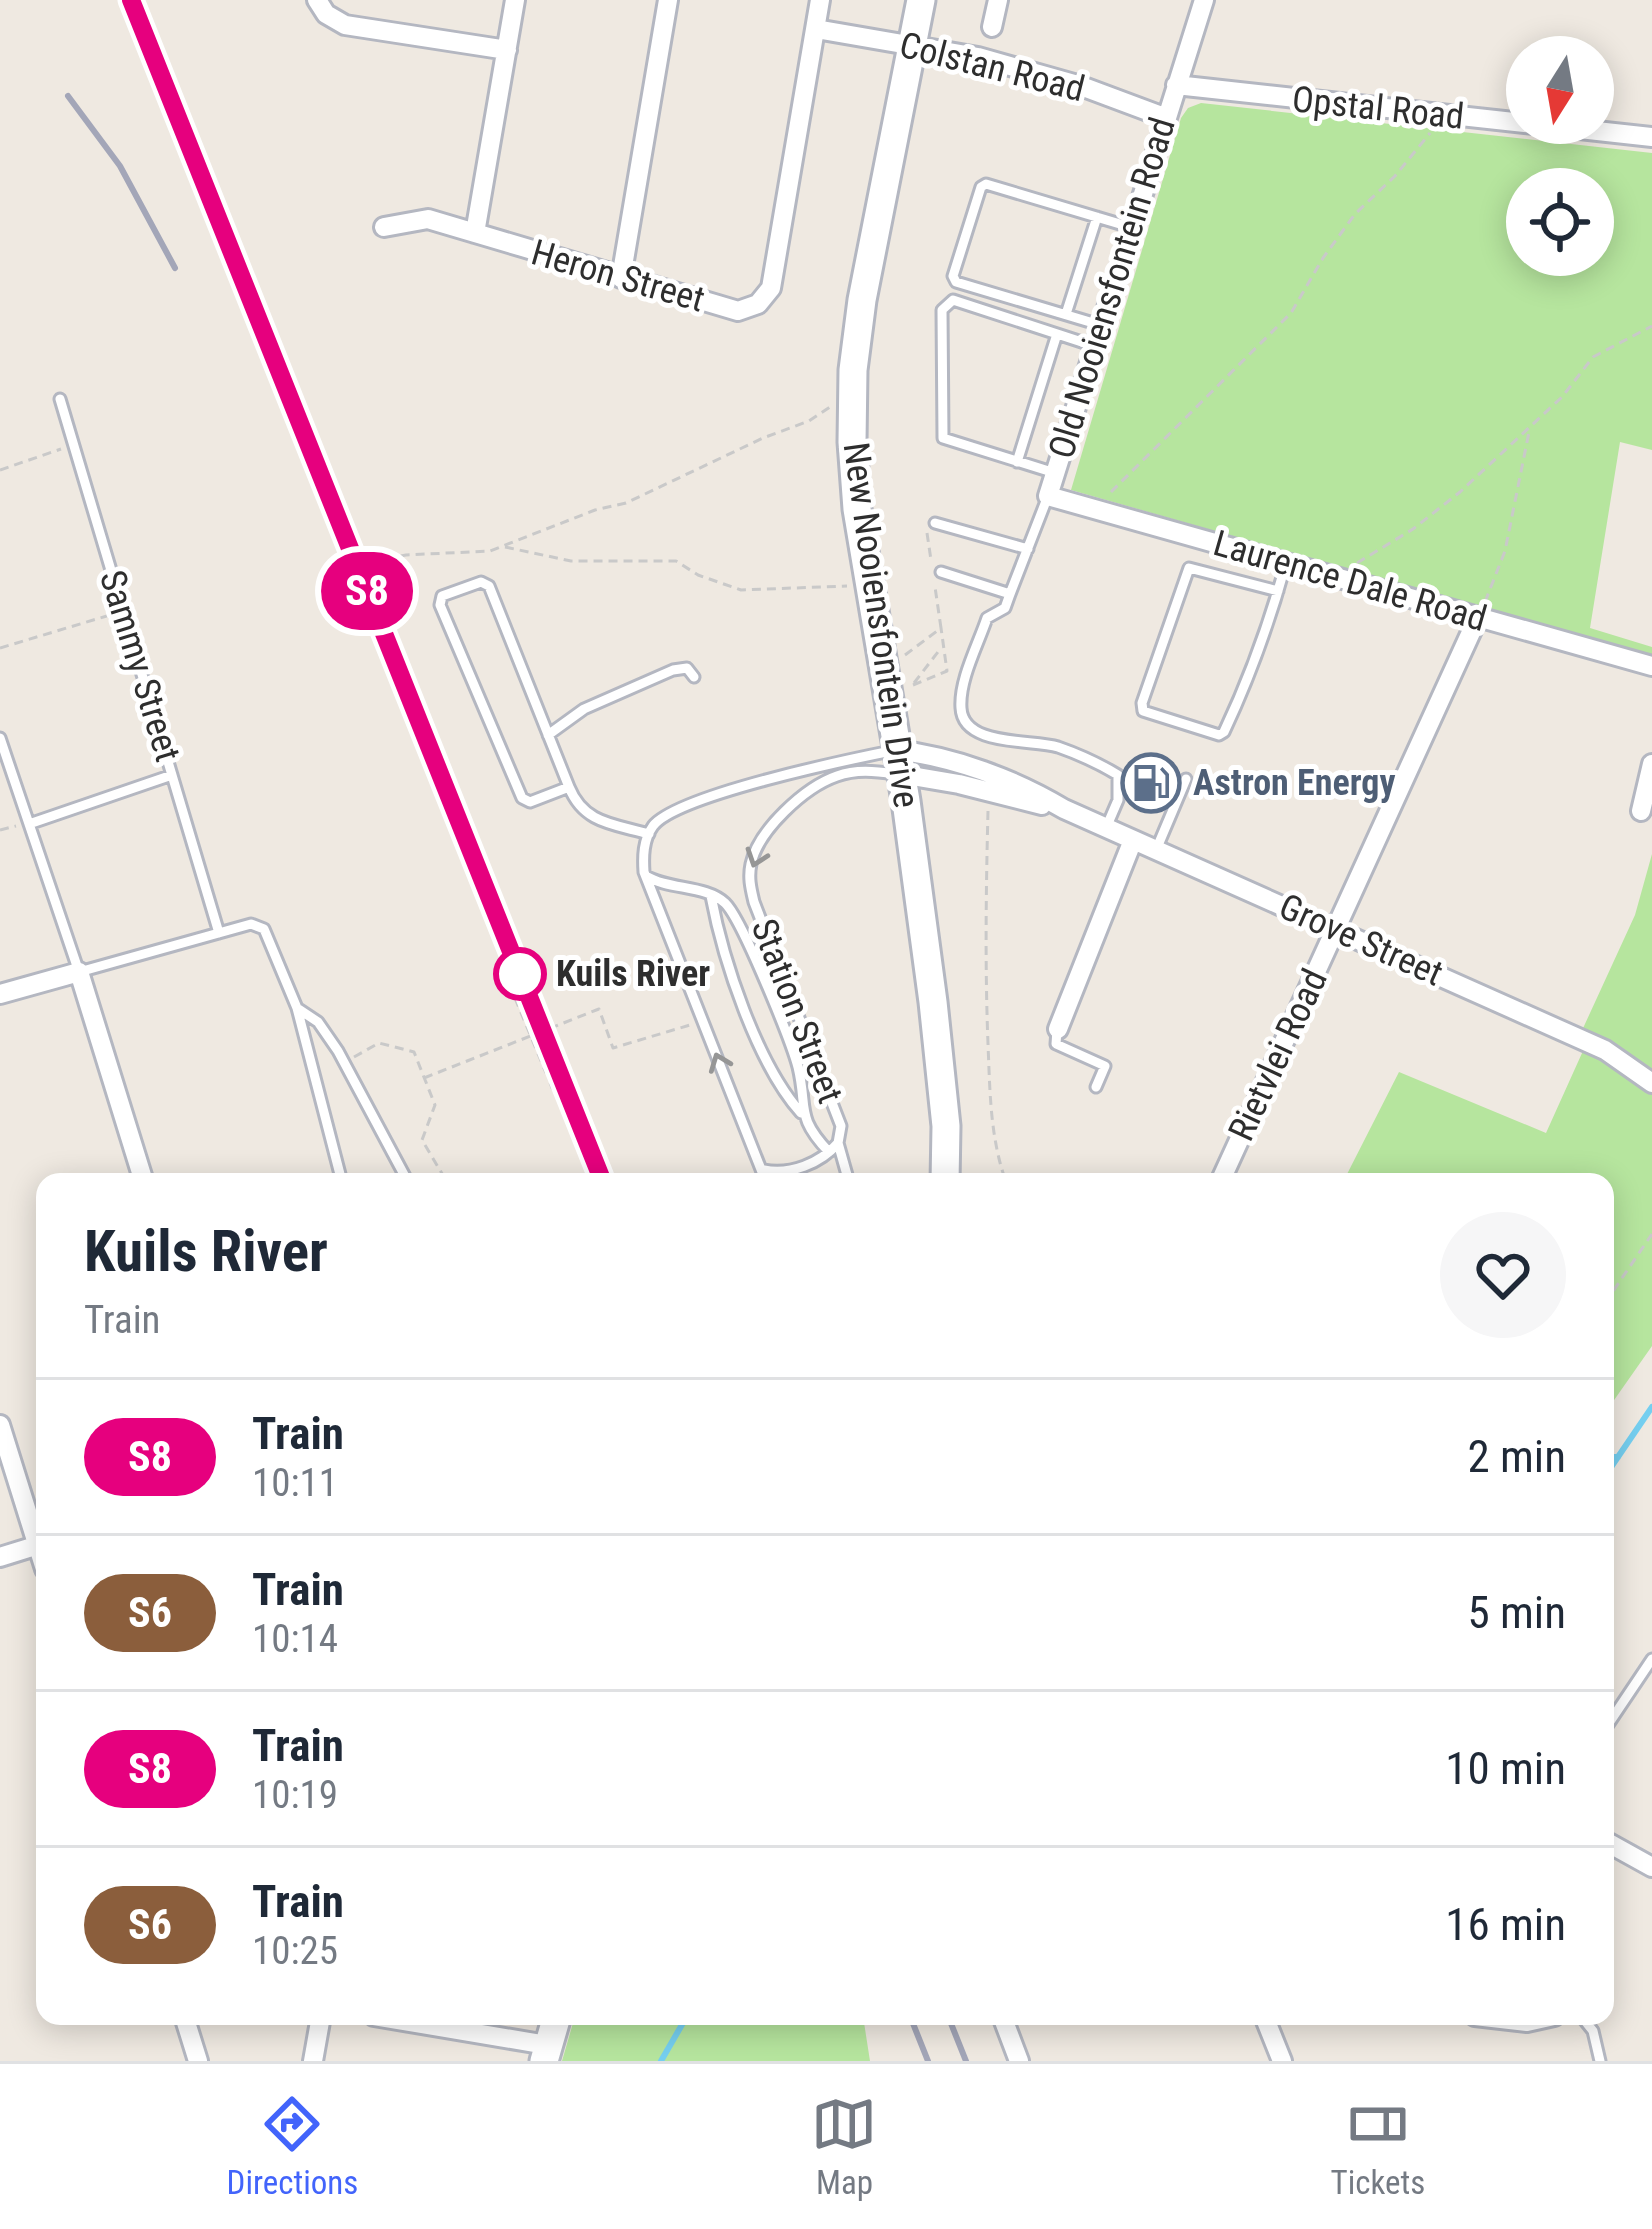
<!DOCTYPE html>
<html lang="en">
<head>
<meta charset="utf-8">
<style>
	body { margin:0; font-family:"Roboto Condensed",sans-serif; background:#f6f6f7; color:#1f2937; height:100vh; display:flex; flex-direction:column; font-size:45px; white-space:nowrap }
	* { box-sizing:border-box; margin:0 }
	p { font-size:39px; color:#747a83 }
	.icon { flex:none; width:66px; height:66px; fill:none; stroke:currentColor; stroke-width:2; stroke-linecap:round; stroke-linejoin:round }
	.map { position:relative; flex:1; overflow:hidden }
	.side { position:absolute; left:36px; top:1173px; width:1578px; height:852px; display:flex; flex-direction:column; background:#fff; border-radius:24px; box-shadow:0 6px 30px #0003 }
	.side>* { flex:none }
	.badge { padding:0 24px; border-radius:39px; font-size:42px; line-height:78px }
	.needle { width:78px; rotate:191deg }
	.fabs { position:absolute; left:1506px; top:36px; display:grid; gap:24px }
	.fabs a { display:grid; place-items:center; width:108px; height:108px; border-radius:50%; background:#fff; box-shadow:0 6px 30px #0003; font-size:60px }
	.map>.badge { position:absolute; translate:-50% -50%; box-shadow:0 0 0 6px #fff }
	.round { display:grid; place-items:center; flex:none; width:126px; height:126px; border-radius:63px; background:#f6f6f7 }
	.overview { display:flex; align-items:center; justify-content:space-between; height:204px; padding:0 48px }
	h1 { font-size:57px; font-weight:700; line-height:90px }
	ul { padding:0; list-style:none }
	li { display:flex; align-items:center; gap:36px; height:156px; padding:0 48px; border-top:3px solid #e0e1e3 }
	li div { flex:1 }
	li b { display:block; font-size:45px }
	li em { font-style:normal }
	li .badge { min-width:132px; font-weight:700; text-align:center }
	.menu { display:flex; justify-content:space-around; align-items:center; height:168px; border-top:3px solid #e0e1e3; background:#fff; font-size:33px; color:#747a83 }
	.menu a { display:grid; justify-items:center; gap:6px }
	.menu .selected { color:#4264fb }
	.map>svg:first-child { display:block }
</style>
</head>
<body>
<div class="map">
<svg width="1652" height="2061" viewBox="0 0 1652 2061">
	<rect width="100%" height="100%" fill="#efe9e1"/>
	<path fill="#b6e59e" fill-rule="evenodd" d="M 1201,103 L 1652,153 L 1652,450 L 1620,442 L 1590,628 L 1652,647 L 1652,656 L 1071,490 L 1181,118 L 1188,108 ZM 1527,189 L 1593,189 L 1593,255 L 1527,255 Z
		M 1652,854 L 1652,1346 L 1605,1413 L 1605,1182 L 1343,1182 L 1399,1072 L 1546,1133 L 1587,1042 L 1579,1037 L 1635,915 Z
		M 575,2016 L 863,2016 L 870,2061 L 562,2061 Z"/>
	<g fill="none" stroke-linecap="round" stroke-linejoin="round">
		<path stroke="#75cff0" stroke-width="6" d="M 1605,1457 L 1618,1457
			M 1605,1476 L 1652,1407
			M 661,2061 L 687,2016"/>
		<defs>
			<path id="lane" d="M 1066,314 L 1097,217
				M 1100,325 L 956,282 L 953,276 L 981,187 L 986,184 L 1130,227
				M 60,399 L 219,933
				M 1017,462 L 1057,334
				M 1055,473 L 943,438 L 942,310 L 953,300 L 1094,346
				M 935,523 L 1028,549
				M 941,572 L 1010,594 L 1048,496
				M 1278,591 L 1189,568 L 1142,703 L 1143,711 L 1219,735 L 1224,732 C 1250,677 1270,621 1286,563
				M 1010,594 L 1005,608 L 987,618 C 978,645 959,680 961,708 C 963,747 1032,739 1058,747 C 1078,754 1100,764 1118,775 L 1118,800 L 1106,828
				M 548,735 L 584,709 L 673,670 L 687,668 L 694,677
				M 0,738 L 79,972 L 251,924 L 264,929 L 297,1008 L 342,1182
				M 569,787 L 530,802 L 522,798 L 440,605 L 442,596 L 481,582 L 489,586 L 569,787 C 584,824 614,824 649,834
				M 29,824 L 172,775
				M 1156,850 L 1186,779
				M 646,876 C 669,890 706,885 725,903 C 742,919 791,1041 798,1067 C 808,1109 795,1116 829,1152
				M 711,896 C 723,960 757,1064 801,1113
				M 297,1008 L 318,1022 L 338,1051 L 408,1182
				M 1057,1030 L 1056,1044 L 1105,1066 L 1096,1087
				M 838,1143 L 849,1182
				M 764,1170 C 790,1175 820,1164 838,1143 L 841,1126 L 754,902 C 751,889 748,878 751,864 C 758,830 805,787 837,776 C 856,769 875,771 895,774
				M 766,1182 L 644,872 C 643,857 643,840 653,826 C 677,795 851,759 896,750
				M 1605,1729 L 1652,1659
				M 1581,2016 L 1593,2031 L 1600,2061"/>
			<path id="street" d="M 317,0 L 326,14 L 345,25 L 507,50
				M 1204,0 L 1048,496 L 1652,666
				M 992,27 L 998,0
				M 816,29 L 978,57 L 1081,86 L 1164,117
				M 1176,85 L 1652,137
				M 384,227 L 428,219 L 738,311 L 758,304 L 771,288 L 820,0
				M 475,233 L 515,0
				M 621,278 L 668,0
				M 896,750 C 954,757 1014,779 1064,809 L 1605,1050 L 1652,1083
				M 900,774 L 959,784 L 1042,805
				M 1641,811 L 1652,764
				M 0,994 L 79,972 L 144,1182
				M 1058,1029 L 1133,840
				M 1220,1182 L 1478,617
				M 0,1425 L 45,1569
				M 0,1557 L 45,1543
				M 1605,1841 L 1652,1867
				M 184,2016 L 198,2061
				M 374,2016 L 547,2045
				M 1002,2016 L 1019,2061
				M 1264,2016 L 1282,2061
				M 1475,2016 L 1527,2022 L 1554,2016
				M 313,2061 L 321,2016"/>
			<path id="secondary" d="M 921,0 L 862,300 L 853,370 L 852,442 L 857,509 L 906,801 L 933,1002 L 946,1126 L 945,1182
				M 544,2061 L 557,2016"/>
		</defs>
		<use href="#lane" stroke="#b4b7c1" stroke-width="15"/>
		<use href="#street" stroke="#b4b7c1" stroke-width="24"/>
		<use href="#secondary" stroke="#b4b7c1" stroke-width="33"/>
		<path stroke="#c9c9c9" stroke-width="3" stroke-dasharray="9 6" stroke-linecap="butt" d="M 0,470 L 61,449
			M 1111,492 L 1291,313 L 1323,258 L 1355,214 L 1395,176 L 1430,133
			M 927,533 L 931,560
			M 505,547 L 571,561 L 676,561 L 698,575 L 741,590 L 847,586
			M 386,559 L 406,555 L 490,551 L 595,510 L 626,503 L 763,438 L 809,421 L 830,407
			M 1357,563 L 1413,529 L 1460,492 L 1562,397 L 1593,357 L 1652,326
			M 1485,602 L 1505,551 L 1529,432
			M 0,648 L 110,615
			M 905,655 L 941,628 L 935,587
			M 914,683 L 941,648
			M 913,685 L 947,671 L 941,628
			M 988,811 C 986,889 985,967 988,1044 C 990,1092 990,1137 1006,1182
			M 0,830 L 16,826
			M 511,987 L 509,983 L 516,980
			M 515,998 L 546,1073
			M 354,1057 L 379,1043 L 414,1052 L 435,1105 L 422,1140 L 447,1182
			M 424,1078 L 599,1009 L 613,1048 L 690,1025
			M 550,1083 L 552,1088 L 558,1086
			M 1605,1303 L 1652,1234"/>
		<use href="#lane" stroke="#fff" stroke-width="9"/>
		<use href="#street" stroke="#fff" stroke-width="18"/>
		<use href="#secondary" stroke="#fff" stroke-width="27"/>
		<path stroke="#a3a6b8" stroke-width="6" d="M 131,0 L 604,1182
			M 68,96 L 120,166 L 175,268
			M 910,2016 L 928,2061
			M 948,2016 L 966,2061"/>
	</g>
	<defs><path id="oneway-chevron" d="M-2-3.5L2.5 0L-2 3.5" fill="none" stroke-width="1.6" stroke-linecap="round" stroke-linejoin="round" transform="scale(3)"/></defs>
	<g stroke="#969696">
		<use href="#oneway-chevron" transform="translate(756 858) rotate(109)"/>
		<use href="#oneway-chevron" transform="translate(719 1062) rotate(-111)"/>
	</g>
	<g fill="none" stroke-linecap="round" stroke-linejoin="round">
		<defs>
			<path id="line" d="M 131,0 L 603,1182"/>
		</defs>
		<use href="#line" stroke="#fff" stroke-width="27"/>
		<use href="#line" stroke="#e6007e" stroke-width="18"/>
	</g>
	<defs>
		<symbol id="fuel-ring" viewBox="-11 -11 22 22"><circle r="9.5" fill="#fff" stroke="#5c6f8a" stroke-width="1.5"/><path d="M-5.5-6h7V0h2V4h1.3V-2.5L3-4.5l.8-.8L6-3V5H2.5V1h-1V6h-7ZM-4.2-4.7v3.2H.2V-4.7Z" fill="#5c6f8a"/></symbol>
	</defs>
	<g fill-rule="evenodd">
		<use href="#fuel-ring" x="1118" y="750" width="66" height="66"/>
	</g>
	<circle fill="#fff" stroke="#e6007e" stroke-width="6" cx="520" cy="974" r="24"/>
	<g text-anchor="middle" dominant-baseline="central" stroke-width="10" stroke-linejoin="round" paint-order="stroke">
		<g font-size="36" fill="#2e2e2e" stroke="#fff">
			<text transform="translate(992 67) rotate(14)">Colstan Road</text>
			<text transform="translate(1378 108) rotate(6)">Opstal Road</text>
			<text transform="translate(618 276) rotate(16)">Heron Street</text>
			<text transform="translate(1112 288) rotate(-73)">Old Nooiensfontein Road</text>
			<text transform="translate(1350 581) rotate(16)">Laurence Dale Road</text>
			<text transform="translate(881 625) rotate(82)">New Nooiensfontein Drive</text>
			<text transform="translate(140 666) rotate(73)">Sammy Street</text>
			<text transform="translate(1361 940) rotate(24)">Grove Street</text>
			<text transform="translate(797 1011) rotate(69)">Station Street</text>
			<text transform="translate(1278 1055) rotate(-65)">Rietvlei Road</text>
		</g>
		<g font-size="36" font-weight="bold" fill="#4e5e75" stroke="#fff" text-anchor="start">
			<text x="1193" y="783">Astron Energy</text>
		</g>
		<g font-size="36" font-weight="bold" fill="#2e2e2e" stroke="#fff" text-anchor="start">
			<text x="556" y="974">Kuils River</text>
		</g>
	</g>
</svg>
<div class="fabs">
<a><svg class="needle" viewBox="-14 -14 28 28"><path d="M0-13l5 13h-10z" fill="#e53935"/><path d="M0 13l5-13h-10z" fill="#747a83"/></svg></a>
<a><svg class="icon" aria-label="locate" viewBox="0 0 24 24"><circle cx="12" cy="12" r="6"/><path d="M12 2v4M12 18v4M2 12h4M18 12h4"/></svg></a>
</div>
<b class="badge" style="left:367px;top:591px;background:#e6007e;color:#fff">S8</b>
<section class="side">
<div class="overview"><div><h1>Kuils River</h1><p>Train</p></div><a class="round"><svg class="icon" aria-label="heart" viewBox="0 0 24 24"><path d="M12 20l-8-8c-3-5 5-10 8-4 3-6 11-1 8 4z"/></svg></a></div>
<ul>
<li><span class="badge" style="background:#e6007e;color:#fff">S8</span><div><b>Train</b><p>10:11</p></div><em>2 min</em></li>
<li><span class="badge" style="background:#8b5e3c;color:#fff">S6</span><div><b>Train</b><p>10:14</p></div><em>5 min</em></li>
<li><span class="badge" style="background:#e6007e;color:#fff">S8</span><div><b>Train</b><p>10:19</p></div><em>10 min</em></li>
<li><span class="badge" style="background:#8b5e3c;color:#fff">S6</span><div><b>Train</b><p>10:25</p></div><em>16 min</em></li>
</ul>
</section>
</div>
<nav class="menu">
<a class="selected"><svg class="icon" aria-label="directions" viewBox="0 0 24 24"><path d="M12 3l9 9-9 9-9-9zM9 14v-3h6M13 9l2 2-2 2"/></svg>Directions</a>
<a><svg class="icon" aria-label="map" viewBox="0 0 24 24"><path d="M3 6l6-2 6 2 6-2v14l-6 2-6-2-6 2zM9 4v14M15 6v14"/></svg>Map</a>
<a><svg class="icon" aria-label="tickets" viewBox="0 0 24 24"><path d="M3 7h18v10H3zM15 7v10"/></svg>Tickets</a>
</nav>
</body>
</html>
